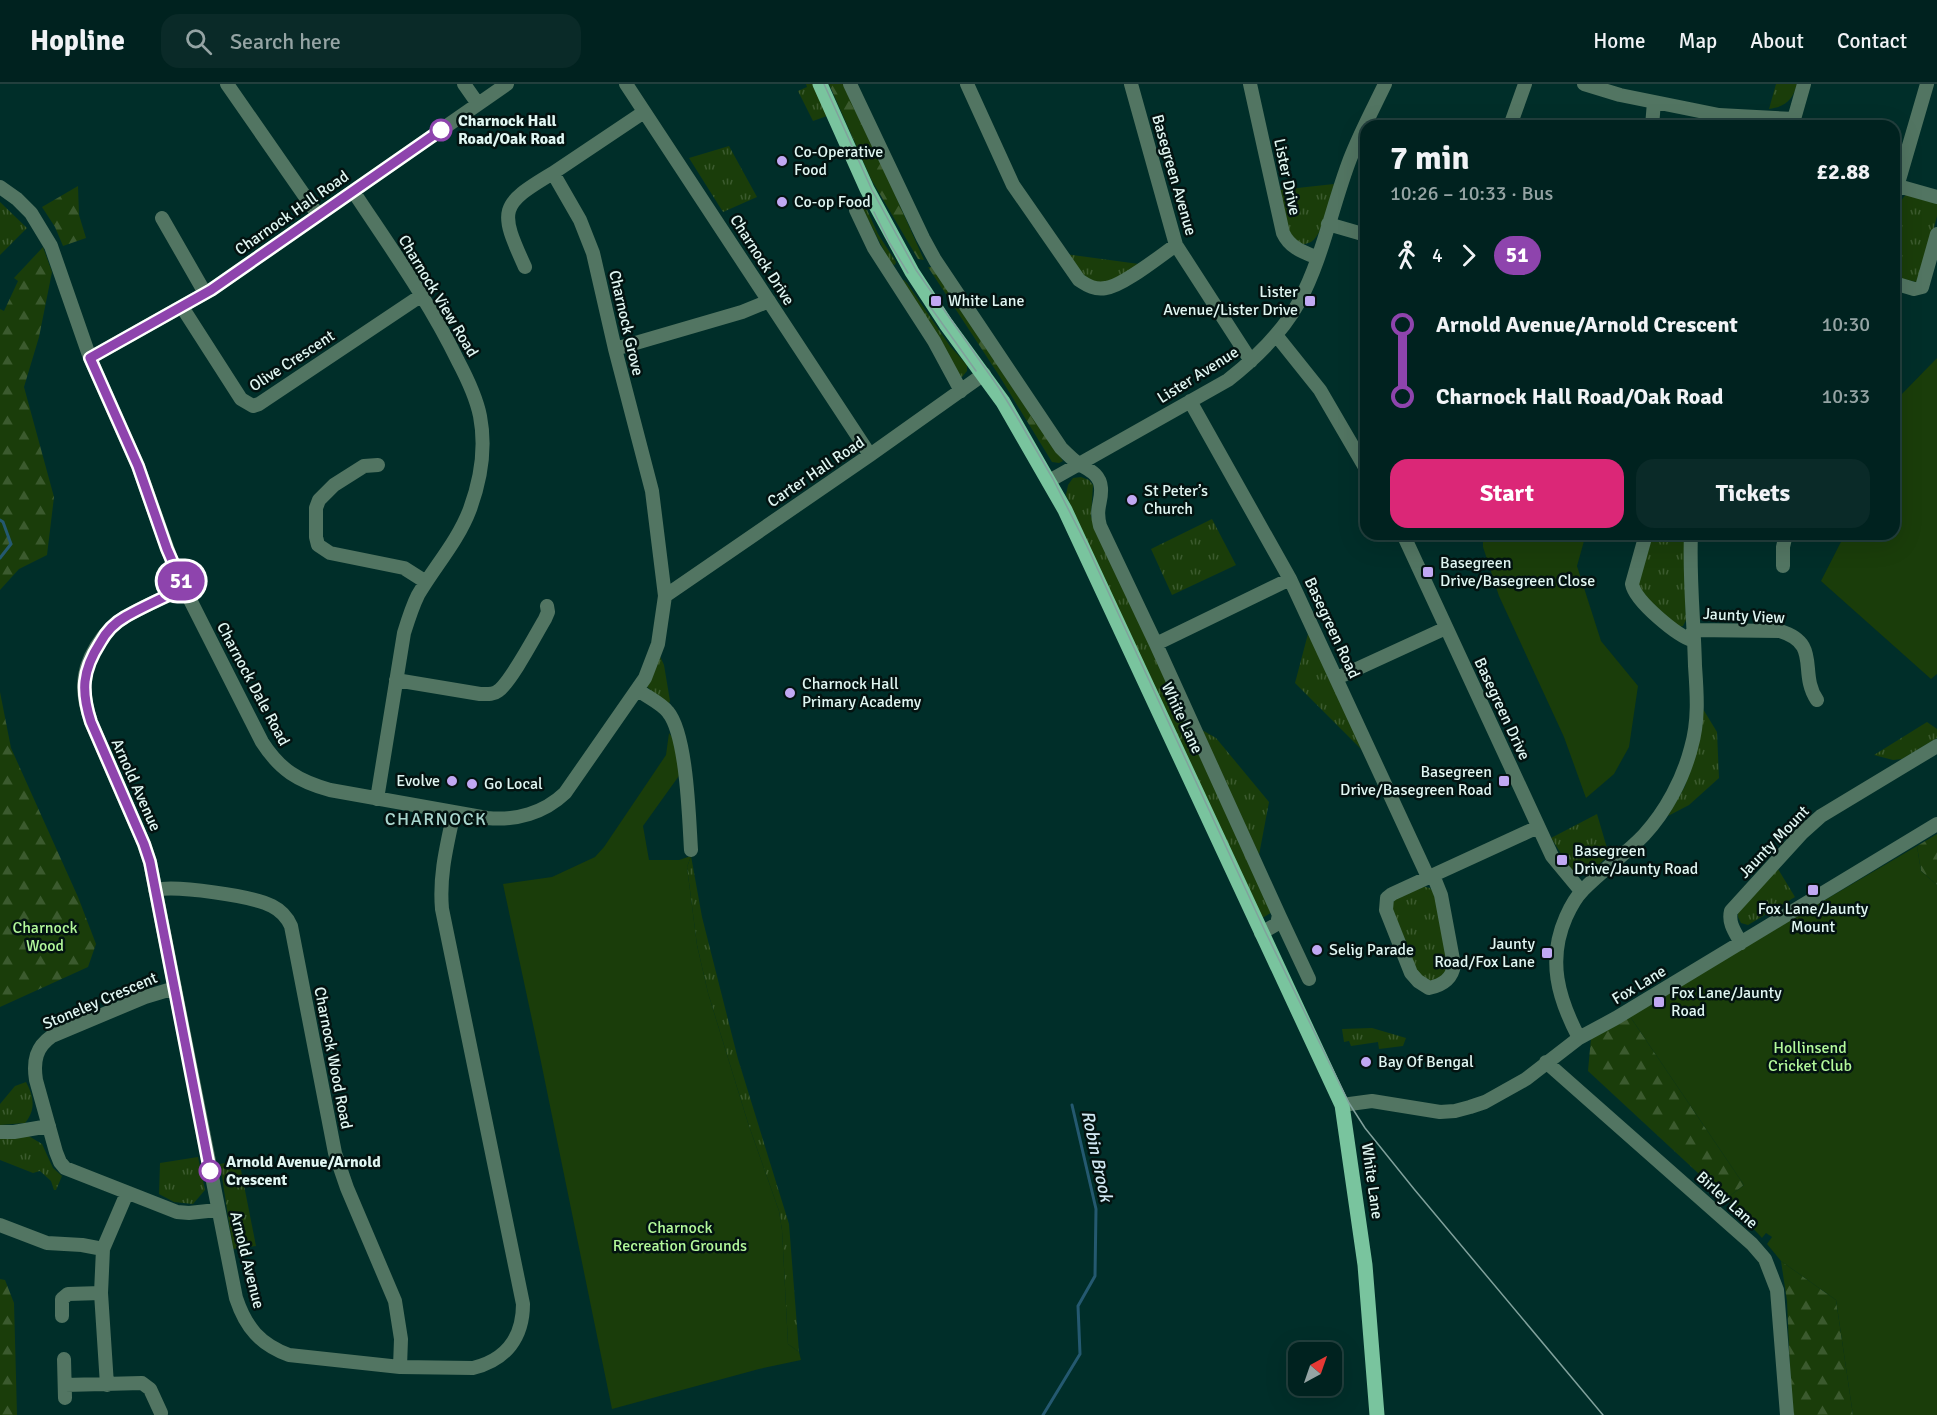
<!DOCTYPE html>
<html lang="en">
<head>
<meta charset="utf-8">
<style>
	body { margin:0; font-family:Signika,sans-serif; background:#0a2a28; color:#f1f3f6; height:100vh; display:flex; flex-direction:column; font-size:22px; white-space:nowrap }
	* { box-sizing:border-box; margin:0 }
	p { font-size:20px; color:#95a4a4 }
	.icon { flex:none; width:33px; height:33px; fill:none; stroke:currentColor; stroke-width:2; stroke-linecap:round; stroke-linejoin:round }
	.map { position:relative; flex:1; overflow:hidden }
	.drawer { position:absolute; left:1360px; top:36px; width:540px; height:420px; display:flex; flex-direction:column; background:#00221f; border-radius:18px; box-shadow:0 6px 24px #0002,0 0 0 2px #223f3d }
	.drawer>* { flex:none }
	.badge { padding:0 12px; border-radius:20px; font-size:21px; line-height:39px }
	.needle { width:39px; rotate:40deg }
	.buttons { position:absolute; left:1288px; top:1258px; display:grid; gap:12px }
	.buttons a { display:grid; place-items:center; width:54px; height:54px; border-radius:12px; background:#00221f; box-shadow:0 6px 24px #0002,0 0 0 2px #223f3d; font-size:30px }
	.map>.badge { position:absolute; translate:-50% -50%; box-shadow:0 0 0 3px #fff }
	.legs { display:flex; align-items:center; gap:9px; height:66px; padding:0 30px; font-size:20px }
	.legs p { margin-inline-start:auto }
	.head { display:flex; align-items:center; justify-content:space-between; height:102px; padding:0 30px }
	h1 { font-size:33px; font-weight:700; line-height:45px }
	.action { display:flex; gap:12px; margin-top:auto; padding:12px 30px }
	.action a { flex:1; height:69px; border-radius:18px; background:#db2777; color:#fff; font-size:24px; font-weight:700; line-height:69px; text-align:center }
	.action a+a { background:#0a2a28; color:#f1f3f6 }
	ul { padding:0 30px; list-style:none }
	li { display:flex; align-items:center; gap:21px; height:72px; font-size:22px }
	li i { display:grid; place-items:center; width:9px; height:100%; margin:0 8px; background:currentColor }
	li i::after { content:''; width:15px; height:15px; margin:-8px; border:4px solid; border-radius:50%; background:#00221f }
	li p { margin-inline-start:auto }
	li:first-child i { background:linear-gradient(#0000 50%,currentColor 0) }
	li:last-child i { background:linear-gradient(currentColor 50%,#0000 0) }
	header { display:flex; align-items:center; gap:36px; box-sizing:border-box; height:84px; padding:0 30px; background:#00221f; border-bottom:2px solid #223f3d }
	header strong { font-size:28px }
	nav { display:flex; gap:33px; margin-inline-start:auto; font-size:21px }
	.search { width:420px; height:54px; background:#0a2a28; display:flex; align-items:center; gap:15px; box-sizing:border-box; padding:0 21px; border-radius:18px; color:#95a4a4; font-size:22px }
	.map>svg:first-child { display:block }
</style>
</head>
<body>
<header>
<strong>Hopline</strong>
<div class="search"><svg class="icon" aria-label="search" viewBox="0 0 24 24"><circle cx="10" cy="10" r="6"/><path d="M15 15l6 6"/></svg>Search here</div>
<nav><a>Home</a><a>Map</a><a>About</a><a>Contact</a></nav>
</header>
<div class="map">
<svg width="1937" height="1331" viewBox="0 0 1937 1331">
	<defs>
		<pattern id="grass-tufts" width="24" height="20" patternUnits="userSpaceOnUse" patternTransform="scale(1.5)"><rect width="24" height="20" fill="#1a3d0a"/><path d="M3 7l-1-3M5 7V3M7 7l1-3M15 17l-1-3M17 17v-4M19 17l1-3" fill="none" stroke="#3b5a2e"/></pattern>
		<pattern id="forest-firs" width="22" height="20" patternUnits="userSpaceOnUse" patternTransform="scale(1.5)"><rect width="22" height="20" fill="#1a3d0a"/><path d="M5 1l3.5 6h-7zM16 11l3.5 6h-7z" fill="#3b5a2e"/></pattern>
	</defs>
	<rect width="100%" height="100%" fill="#002e29"/>
	<path fill="url(#grass-tufts)" d="M 806,0 L 813,0 L 827,32 L 813,37 L 798,7 L 807,3 Z
		M 1776,0 L 1797,0 C 1793,16 1785,23 1769,25 Z
		M 729,62 L 757,113 L 723,128 L 689,74 Z
		M 1334,100 C 1330,113 1324,143 1316,153 C 1313,157 1310,159 1305,160 C 1285,162 1282,120 1279,106 Z
		M 1907,110 L 1932,116 L 1937,120 L 1937,132 L 1921,193 L 1916,198 L 1895,193 C 1895,169 1888,126 1907,110 Z
		M 0,118 L 27,144 L 0,171 Z
		M 864,119 L 878,150 L 896,178 L 895,181 L 891,180 L 862,124 Z
		M 1065,170 L 1139,180 C 1130,186 1121,194 1111,198 C 1090,205 1076,183 1065,170 Z
		M 901,196 L 904,196 L 907,199 L 950,262 L 967,281 L 967,287 L 962,293 L 959,292 Z
		M 1081,393 L 1089,396 L 1093,401 L 1091,432 L 1097,446 L 1272,828 L 1261,835 L 1066,411 L 1068,401 L 1073,394 Z
		M 1212,435 L 1236,481 L 1172,511 L 1151,465 Z
		M 1651,450 L 1684,450 L 1686,536 L 1683,542 L 1677,543 L 1640,507 L 1638,499 Z
		M 1309,546 L 1366,670 L 1295,599 Z
		M 659,570 L 664,581 L 670,617 L 668,621 L 646,602 Z
		M 1703,625 L 1717,648 L 1719,694 L 1689,721 L 1668,732 L 1685,702 L 1696,667 Z
		M 1927,638 L 1937,645 L 1937,654 L 1902,675 L 1893,676 L 1874,671 Z
		M 1202,646 L 1216,654 L 1269,718 L 1259,771 Z
		M 1597,730 L 1609,771 L 1589,790 L 1578,791 L 1571,785 L 1551,754 Z
		M 691,772 L 702,833 L 738,975 L 789,1140 L 799,1268 L 788,1260 L 782,1146 L 779,1127 L 748,1039 L 708,909 L 697,861 L 687,783 Z
		M 1778,785 L 1795,813 L 1748,841 L 1741,839 L 1738,833 L 1738,827 Z
		M 1422,802 L 1430,804 L 1435,810 L 1448,882 C 1443,892 1439,896 1428,898 L 1416,889 L 1391,825 C 1392,811 1411,808 1422,802 Z
		M 1372,944 L 1406,954 L 1403,962 L 1379,965 L 1378,958 L 1351,962 L 1349,957 L 1344,958 L 1342,945 Z
		M 26,998 C 34,1012 36,1026 25,1039 L 0,1041 L 0,1020 L 15,1002 Z
		M 27,1051 L 42,1060 L 53,1084 L 62,1092 L 56,1106 L 54,1106 L 51,1097 L 40,1087 L 33,1089 L 0,1076 L 0,1052 Z
		M 198,1073 L 205,1106 L 193,1120 L 174,1118 L 159,1110 L 160,1079 Z
		M 239,1076 L 256,1162 L 233,1165 L 220,1080 Z"/>
	<path fill="url(#forest-firs)" d="M 829,0 L 846,0 L 924,176 L 918,175 L 871,95 Z
		M 78,102 L 79,131 L 86,154 L 63,162 L 55,143 L 42,123 Z
		M 43,163 L 52,188 L 39,253 L 24,303 L 54,413 L 47,471 L 19,485 L 0,506 L 0,225 L 4,227 L 18,197 L 14,194 Z
		M 928,183 L 934,183 L 1063,377 L 1059,379 L 1052,378 L 1000,293 Z
		M 0,608 L 11,664 L 78,813 L 96,860 L 88,883 L 0,923 Z
		M 1937,750 L 1937,801 L 1921,787 L 1917,762 Z
		M 1629,931 L 1744,1101 L 1726,1115 L 1588,987 L 1591,954 Z
		M 1781,1177 L 1836,1216 L 1853,1331 L 1792,1331 L 1787,1217 Z
		M 0,1195 L 5,1196 L 14,1219 L 17,1331 L 0,1331 Z"/>
	<path fill="#1a3d0a" d="M 1937,274 L 1937,590 L 1931,595 L 1821,497 L 1845,450 L 1894,450 L 1895,327 L 1900,312 Z
		M 1486,450 L 1586,450 L 1577,482 L 1601,557 L 1638,602 L 1629,663 L 1614,690 L 1586,714 L 1564,653 L 1499,512 L 1483,463 L 1483,454 Z
		M 669,649 L 674,656 L 681,689 L 643,742 L 649,776 L 679,776 L 691,772 L 687,783 L 697,861 L 708,909 L 748,1039 L 779,1127 L 782,1146 L 788,1260 L 799,1268 L 801,1276 L 759,1285 L 612,1325 L 540,973 L 503,800 L 552,793 L 595,773 L 604,763 L 666,671 Z
		M 1917,762 L 1921,787 L 1937,801 L 1937,1331 L 1853,1331 L 1836,1216 L 1781,1177 L 1767,1160 L 1772,1153 L 1766,1149 L 1762,1154 L 1726,1115 L 1744,1101 L 1629,931 Z"/>
	<g fill="none" stroke-linecap="round" stroke-linejoin="round">
		<path stroke="#245970" stroke-width="3" d="M 0,436 L 3,438 L 11,460 L 0,474
			M 1043,1331 L 1080,1270 L 1078,1222 L 1095,1192 L 1096,1125 L 1072,1021"/>
		<path stroke="#527562" stroke-width="14" d="M 227,0 L 318,131
			M 464,0 L 478,20
			M 626,0 L 870,371
			M 850,0 L 923,154 L 935,176 L 1061,364 C 1067,370 1073,376 1079,380 C 1089,386 1100,390 1101,404 C 1102,419 1095,423 1100,442 L 1156,560 L 1279,831 L 1277,840 L 1261,849
			M 967,0 L 1013,101 L 1079,196 C 1088,202 1095,206 1106,204 C 1123,202 1160,172 1176,161
			M 1131,0 L 1176,161 L 1251,277
			M 1250,0 L 1283,149 C 1290,164 1303,168 1318,174
			M 1584,0 L 1620,11 L 1719,31 L 1794,35
			M 1510,42 L 1525,0
			M 1652,42 L 1654,18
			M 1792,42 L 1804,0
			M 1898,102 L 1937,113
			M 0,103 L 17,115 L 31,129 L 51,162 L 90,274 L 138,382 L 175,486 L 262,658 C 280,686 298,697 330,706 L 487,734 C 516,737 544,729 565,709 L 645,594 L 658,560 L 665,512 L 652,407 L 615,265 L 593,169 L 580,136 L 553,89 L 644,28
			M 353,107 C 390,163 429,217 458,277 C 467,294 476,312 480,332 C 486,363 481,395 470,425 C 458,457 435,482 418,511 C 412,523 408,536 404,549 L 377,715
			M 1894,113 L 1927,0
			M 856,126 L 874,164 L 934,257 L 961,307
			M 162,134 L 205,209
			M 1328,140 L 1366,151
			M 525,183 C 499,126 499,121 553,89
			M 1894,199 L 1914,205 L 1922,203 L 1937,150
			M 182,223 L 241,315 L 253,322 L 259,320 L 422,211
			M 1276,251 L 1320,306 L 1366,385
			M 615,265 L 742,228 L 769,217
			M 90,274 L 211,206 L 507,0
			M 1190,317 L 1290,495 L 1428,793
			M 378,381 L 364,382 L 334,401 L 319,416 L 316,424 L 316,453 L 318,461 L 330,469 L 404,484 L 426,498
			M 1049,397 L 1228,296 C 1256,274 1282,249 1299,218 C 1323,173 1332,122 1350,75 C 1360,49 1373,25 1385,0
			M 1403,450 L 1552,772 L 1581,807
			M 1646,450 L 1632,500 C 1635,517 1677,552 1694,557
			M 1783,482 L 1783,463 L 1786,450
			M 184,504 C 165,513 144,522 125,533 C 103,546 84,576 84,602 C 84,615 87,626 91,638 L 144,760 L 150,778 L 236,1214 C 246,1244 260,1260 289,1271 L 400,1283 L 473,1284 C 506,1276 523,1253 523,1220 L 442,825 C 439,791 447,761 454,728
			M 665,512 L 870,371 L 984,290
			M 1693,546 L 1780,547 C 1822,560 1798,588 1817,616
			M 1156,560 L 1290,495
			M 1337,594 L 1446,544
			M 396,596 L 480,610 C 486,610 493,611 498,607 C 511,598 536,550 545,535 L 548,528 L 547,522
			M 638,606 C 647,613 661,619 668,628 C 687,651 689,735 691,766
			M 1433,791 L 1441,811 L 1454,881 C 1452,895 1443,901 1429,904 L 1418,897 L 1411,889 L 1386,826 L 1387,814 L 1392,810 L 1538,743
			M 155,806 C 176,801 253,812 272,822 C 280,826 287,833 291,842 L 335,1069 L 347,1104 L 395,1217 L 401,1255 L 400,1283
			M 1279,831 L 1309,895
			M 1741,859 C 1735,848 1728,839 1731,827 L 1802,749 L 1821,732 L 1937,662
			M 175,904 L 145,913 L 52,952 C 36,963 33,977 36,996 L 56,1068 L 60,1078 L 65,1084 L 177,1128 L 189,1129 L 217,1126
			M 1579,954 C 1558,914 1547,876 1566,833 C 1570,824 1576,813 1583,806 C 1602,786 1625,771 1644,751 C 1666,727 1683,695 1691,664 C 1699,637 1697,610 1695,582 C 1694,538 1689,494 1691,450
			M 1546,978 L 1752,1160 L 1765,1175 L 1777,1206 L 1787,1331
			M 1342,1021 L 1372,1017 L 1440,1028 L 1455,1027 L 1470,1023 L 1485,1018 L 1526,995 L 1579,954 L 1616,934 L 1937,740
			M 0,1048 L 14,1048 L 49,1042
			M 0,1141 L 47,1159 L 82,1161 L 103,1165
			M 62,1232 L 62,1215 L 68,1210 L 101,1209
			M 64,1275 L 65,1314
			M 65,1301 L 142,1299 L 150,1305 L 161,1329
			M 107,1301 L 101,1209 L 103,1165 L 127,1109"/>
		<path stroke="#79c49e" stroke-width="15" d="M 820,0 L 867,105 L 912,188 L 946,240 L 1003,318 L 1065,426 L 1342,1021 L 1365,1181 L 1377,1331"/>
		<path stroke="#80a19c" stroke-width="1.5" d="M 824,0 L 872,106 L 916,186 L 999,304 L 1017,333 L 1053,395 L 1087,462 L 1265,847 L 1349,1019 L 1365,1044 L 1414,1105 L 1603,1331
			M 874,128 L 889,158 L 908,189
			M 929,221 L 976,287"/>
	</g>
	<g fill="none" stroke-linecap="round" stroke-linejoin="round">
		<defs>
			<path id="line-1" d="M 210,1087 L 150,778 L 144,760 L 91,638 C 81,607 82,587 100,559 C 106,548 114,539 125,533 C 144,522 165,513 184,504 L 167,465 L 138,382 L 90,274 L 211,206 L 441,46"/>
		</defs>
		<use href="#line-1" stroke="#fff" stroke-width="14"/>
		<use href="#line-1" stroke="#8e44ad" stroke-width="9"/>
	</g>
	<g fill="#fff" stroke="#8e44ad" stroke-width="3">
		<circle cx="441" cy="46" r="10"/>
		<circle cx="210" cy="1087" r="10"/>
	</g>
	<g fill="#c1a8f3" stroke="#031311" stroke-width="2">
		<circle cx="782" cy="77" r="6"/>
		<circle cx="782" cy="118" r="6"/>
		<rect x="930" y="211" width="12" height="12" rx="3"/>
		<rect x="1304" y="211" width="12" height="12" rx="3"/>
		<circle cx="1132" cy="416" r="6"/>
		<rect x="1422" y="482" width="12" height="12" rx="3"/>
		<circle cx="790" cy="609" r="6"/>
		<circle cx="452" cy="697" r="6"/>
		<rect x="1498" y="691" width="12" height="12" rx="3"/>
		<circle cx="472" cy="700" r="6"/>
		<rect x="1556" y="770" width="12" height="12" rx="3"/>
		<rect x="1807" y="800" width="12" height="12" rx="3"/>
		<circle cx="1317" cy="866" r="6"/>
		<rect x="1541" y="863" width="12" height="12" rx="3"/>
		<rect x="1653" y="912" width="12" height="12" rx="3"/>
		<circle cx="1366" cy="978" r="6"/>
	</g>
	<g text-anchor="middle" dominant-baseline="central" stroke-width="5" stroke-linejoin="round" paint-order="stroke">
		<g font-size="16" font-weight="bold" fill="#e0f6f2" stroke="#031311" text-anchor="start">
			<text x="458" y="37">Charnock Hall<tspan x="458" dy="18">Road/Oak Road</tspan></text>
			<text x="226" y="1078">Arnold Avenue/Arnold<tspan x="226" dy="18">Crescent</tspan></text>
		</g>
		<g font-size="16" fill="#e0f6f2" stroke="#031311" text-anchor="start">
			<text x="794" y="68">Co-Operative<tspan x="794" dy="18">Food</tspan></text>
			<text x="794" y="118">Co-op Food</text>
			<text x="1298" y="208" text-anchor="end">Lister<tspan x="1298" dy="18">Avenue/Lister Drive</tspan></text>
			<text x="948" y="217">White Lane</text>
			<text x="1144" y="407">St Peter’s<tspan x="1144" dy="18">Church</tspan></text>
			<text x="1440" y="479">Basegreen<tspan x="1440" dy="18">Drive/Basegreen Close</tspan></text>
			<text x="802" y="600">Charnock Hall<tspan x="802" dy="18">Primary Academy</tspan></text>
			<text x="1492" y="688" text-anchor="end">Basegreen<tspan x="1492" dy="18">Drive/Basegreen Road</tspan></text>
			<text x="440" y="697" text-anchor="end">Evolve</text>
			<text x="484" y="700">Go Local</text>
			<text x="1574" y="767">Basegreen<tspan x="1574" dy="18">Drive/Jaunty Road</tspan></text>
			<text x="1813" y="825" text-anchor="middle">Fox Lane/Jaunty<tspan x="1813" dy="18">Mount</tspan></text>
			<text x="1535" y="860" text-anchor="end">Jaunty<tspan x="1535" dy="18">Road/Fox Lane</tspan></text>
			<text x="1329" y="866">Selig Parade</text>
			<text x="1671" y="909">Fox Lane/Jaunty<tspan x="1671" dy="18">Road</tspan></text>
			<text x="1378" y="978">Bay Of Bengal</text>
		</g>
		<g font-size="16" fill="#e0f6f2" stroke="#031311">
			<text transform="translate(1174 91) rotate(74)">Basegreen Avenue</text>
			<text transform="translate(1287 93) rotate(78)">Lister Drive</text>
			<text transform="translate(292 129) rotate(-35)">Charnock Hall Road</text>
			<text transform="translate(762 176) rotate(57)">Charnock Drive</text>
			<text transform="translate(438 212) rotate(59)">Charnock View Road</text>
			<text transform="translate(626 239) rotate(77)">Charnock Grove</text>
			<text transform="translate(292 277) rotate(-33)">Olive Crescent</text>
			<text transform="translate(1198 291) rotate(-32)">Lister Avenue</text>
			<text transform="translate(816 388) rotate(-34)">Carter Hall Road</text>
			<text transform="translate(1744 532) rotate(3)">Jaunty View</text>
			<text transform="translate(1332 544) rotate(65)">Basegreen Road</text>
			<text transform="translate(253 600) rotate(62)">Charnock Dale Road</text>
			<text transform="translate(1502 625) rotate(65)">Basegreen Drive</text>
			<text transform="translate(1182 634) rotate(65)">White Lane</text>
			<text transform="translate(136 701) rotate(66)">Arnold Avenue</text>
			<text transform="translate(1774 758) rotate(-46)">Jaunty Mount</text>
			<text transform="translate(1639 901) rotate(-31)">Fox Lane</text>
			<text transform="translate(100 917) rotate(-23)">Stoneley Crescent</text>
			<text transform="translate(333 974) rotate(79)">Charnock Wood Road</text>
			<text transform="translate(1372 1097) rotate(82)">White Lane</text>
			<text transform="translate(1727 1116) rotate(42)">Birley Lane</text>
			<text transform="translate(247 1176) rotate(76)">Arnold Avenue</text>
		</g>
		<g font-size="16" fill="#b3f99b" stroke="#031311">
			<text x="45" y="844">Charnock<tspan x="45" dy="18">Wood</tspan></text>
			<text x="1810" y="964">Hollinsend<tspan x="1810" dy="18">Cricket Club</tspan></text>
			<text x="680" y="1144">Charnock<tspan x="680" dy="18">Recreation Grounds</tspan></text>
		</g>
		<g font-size="18" letter-spacing="1.5" fill="#aad7cf" stroke="#031311">
			<text x="436" y="735">CHARNOCK</text>
		</g>
		<g font-size="18" font-style="italic" fill="#d1e8f3" stroke="#031311">
			<text transform="translate(1097 1072) rotate(78)">Robin Brook</text>
		</g>
	</g>
</svg>
<div class="buttons">
<a><svg class="needle" viewBox="-14 -14 28 28"><path d="M0-13l5 13h-10z" fill="#e53935"/><path d="M0 13l5-13h-10z" fill="#95a4a4"/></svg></a>
</div>
<b class="badge" style="left:181px;top:497px;background:#8e44ad;color:#fff">51</b>
<section class="drawer">
<div class="head"><div><h1>7 min</h1><p>10:26 – 10:33 · Bus</p></div><b>£2.88</b></div>
<div class="legs"><svg class="icon" aria-label="walk" viewBox="0 0 24 24"><circle cx="13" cy="4" r="2"/><path d="M13 8l-2 6 4 7M11 14l-3 7M7 12l3-4h3l4 4"/></svg>4<svg class="icon" aria-label="forward" viewBox="0 0 24 24"><path d="M9 5l7 7-7 7"/></svg><b class="badge" style="background:#8e44ad;color:#fff">51</b></div>
<ul>
<li><i style="color:#8e44ad"></i><b>Arnold Avenue/Arnold Crescent</b><p>10:30</p></li>
<li><i style="color:#8e44ad"></i><b>Charnock Hall Road/Oak Road</b><p>10:33</p></li>
</ul>
<div class="action"><a>Start</a><a>Tickets</a></div>
</section>
</div>
</body>
</html>
